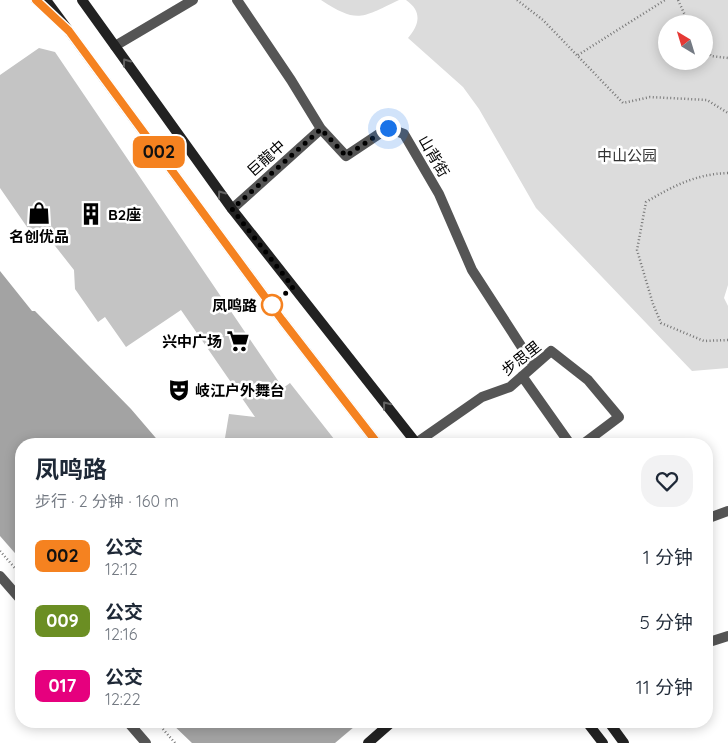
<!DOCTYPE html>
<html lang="zh">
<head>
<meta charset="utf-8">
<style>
	body { margin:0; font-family:Quicksand,"Noto Sans SC",sans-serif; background:#f2f2f3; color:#1f2937; height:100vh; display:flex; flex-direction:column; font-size:19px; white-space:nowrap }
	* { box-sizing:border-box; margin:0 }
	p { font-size:16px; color:#747a83 }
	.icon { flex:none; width:28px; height:28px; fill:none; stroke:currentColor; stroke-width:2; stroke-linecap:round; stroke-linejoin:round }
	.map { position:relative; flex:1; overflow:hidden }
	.side { position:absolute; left:15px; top:438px; width:698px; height:290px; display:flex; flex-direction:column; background:#fff; border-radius:20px; box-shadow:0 2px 12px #0003 }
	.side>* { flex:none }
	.badge { padding:0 10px; border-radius:8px; font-size:18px; line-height:32px }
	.needle { width:32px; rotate:322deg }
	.buttons { position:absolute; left:658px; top:15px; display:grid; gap:10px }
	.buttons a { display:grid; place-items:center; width:55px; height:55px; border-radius:50%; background:#fff; box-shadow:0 2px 12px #0003; font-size:25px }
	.you { position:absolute; width:25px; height:25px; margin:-12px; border:4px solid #fff; border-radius:50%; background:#1a73e8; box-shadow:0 0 0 8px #1a73e833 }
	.map>.badge { position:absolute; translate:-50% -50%; box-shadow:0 0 0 2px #fff }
	.round { display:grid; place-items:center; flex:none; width:52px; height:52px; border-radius:20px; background:#f2f2f3 }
	.head { display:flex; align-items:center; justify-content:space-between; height:85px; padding:0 20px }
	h1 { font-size:24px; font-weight:700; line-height:38px }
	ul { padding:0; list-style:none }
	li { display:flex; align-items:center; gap:15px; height:65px; padding:0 20px }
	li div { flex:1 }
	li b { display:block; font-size:19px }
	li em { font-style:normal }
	li .badge { min-width:55px; font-weight:700; text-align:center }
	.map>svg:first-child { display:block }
</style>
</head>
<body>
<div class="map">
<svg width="728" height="743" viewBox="0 0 728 743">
	<rect width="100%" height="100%" fill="#fff"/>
	<path fill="#dcdcdc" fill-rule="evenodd" d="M 321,0 L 399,0 C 361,18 358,24 321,0 Z
		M 406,0 L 728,0 L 728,285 L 724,298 L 728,306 L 728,368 L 692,371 L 536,208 L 479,109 L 463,87 L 408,38 C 419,25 423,12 406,0 ZM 666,24 L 704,24 L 704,61 L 666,61 Z"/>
	<path fill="#a3a3a3" d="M 0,271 L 32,311 L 35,311 L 131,409 L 161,444 L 21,444 L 21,560 L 0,536 Z
		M 169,721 L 366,721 L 383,743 L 192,743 Z"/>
	<path fill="#fff" d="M 361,721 L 369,721 L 386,743 L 335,743 Z"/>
	<path fill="#c4c4c4" d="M 39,48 L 55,52 L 283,388 L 290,383 L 338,444 L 224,444 L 229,414 L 255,417 L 181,310 L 126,347 L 105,317 L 98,322 L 75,289 L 74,270 L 52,242 L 36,240 L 0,188 L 0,75 Z"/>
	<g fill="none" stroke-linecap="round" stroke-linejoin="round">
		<path stroke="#777" stroke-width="2.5" stroke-dasharray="1 2.5" stroke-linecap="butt" d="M 517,0 L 543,20 L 623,103 L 650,97 L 707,100 L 728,113
			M 678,0 L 689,24
			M 704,46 L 711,56 L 728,58
			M 578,55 L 665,0
			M 728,173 C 696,174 673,186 646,202 L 637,250 L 653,304 L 661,323 L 704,341 L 728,340
			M 0,551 L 21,575
			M 156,721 L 175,743"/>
		<path stroke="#555" stroke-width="10" d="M 706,519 L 728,511"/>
		<path stroke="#555" stroke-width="10" d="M 237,0 L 291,80 L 321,129 L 346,156 L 388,128 L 404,134 L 439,194 L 472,270 L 534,366
			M 115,46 L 193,0
			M 232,209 L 321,129
			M 522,376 L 570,444
			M 416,443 L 482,397 L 510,387 L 551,351 L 588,380 L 619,417 L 583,444
			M 706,643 L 728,636"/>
		<path stroke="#555" stroke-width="10" d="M 0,576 L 21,600
			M 127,721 L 146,743"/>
		<path stroke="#222" stroke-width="10" d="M 36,0 L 49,11
			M 46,0 L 282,320 L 378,444
			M 82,0 L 232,209 L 417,444
			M 586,721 L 603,743
			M 608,721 L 624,743
			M 368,743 L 393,721"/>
	</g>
	<defs><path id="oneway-chevron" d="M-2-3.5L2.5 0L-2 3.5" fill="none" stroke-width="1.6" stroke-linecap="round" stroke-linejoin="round" transform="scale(1.25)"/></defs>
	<g stroke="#646464">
		<use href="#oneway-chevron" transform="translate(126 62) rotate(-126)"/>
		<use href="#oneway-chevron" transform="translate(221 194) rotate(-126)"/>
		<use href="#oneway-chevron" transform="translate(386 405) rotate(-128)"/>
	</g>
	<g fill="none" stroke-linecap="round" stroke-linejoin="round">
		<defs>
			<path id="line" d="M 36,0 L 69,31 L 282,320 L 378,444"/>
		</defs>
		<use href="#line" stroke="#fff" stroke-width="11"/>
		<use href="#line" stroke="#f58220" stroke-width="8"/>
		<path stroke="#000" stroke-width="5" stroke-dasharray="0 9" d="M 272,305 L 293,287 L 232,209 L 321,129 L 346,156 L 388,128"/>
	</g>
	<defs>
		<symbol id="shop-bare" viewBox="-9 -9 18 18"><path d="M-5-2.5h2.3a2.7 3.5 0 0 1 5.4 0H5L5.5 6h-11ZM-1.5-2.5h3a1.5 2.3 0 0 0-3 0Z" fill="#000" stroke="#fff" stroke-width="2.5" paint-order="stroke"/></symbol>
		<symbol id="building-bare" viewBox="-9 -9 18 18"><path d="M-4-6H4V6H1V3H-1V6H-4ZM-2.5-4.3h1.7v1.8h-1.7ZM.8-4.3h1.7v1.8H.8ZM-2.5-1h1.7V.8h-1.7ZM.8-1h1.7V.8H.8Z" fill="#000" stroke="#fff" stroke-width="2.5" paint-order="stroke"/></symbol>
		<symbol id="supermarket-bare" viewBox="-9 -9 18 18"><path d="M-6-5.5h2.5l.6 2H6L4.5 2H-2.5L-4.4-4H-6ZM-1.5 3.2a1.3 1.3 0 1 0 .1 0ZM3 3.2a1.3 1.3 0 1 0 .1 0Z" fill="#000" stroke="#fff" stroke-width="2.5" paint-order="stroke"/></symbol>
		<symbol id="theatre-bare" viewBox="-9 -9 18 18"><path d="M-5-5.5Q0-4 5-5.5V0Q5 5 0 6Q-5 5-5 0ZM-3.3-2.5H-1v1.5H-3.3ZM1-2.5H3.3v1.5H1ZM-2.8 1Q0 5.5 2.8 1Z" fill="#000" stroke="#fff" stroke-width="2.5" paint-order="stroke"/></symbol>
	</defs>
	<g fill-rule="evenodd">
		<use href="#shop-bare" x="23" y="197" width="32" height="32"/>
		<use href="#building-bare" x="75" y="198" width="32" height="32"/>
		<use href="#supermarket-bare" x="222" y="325" width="32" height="32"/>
		<use href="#theatre-bare" x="163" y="374" width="32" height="32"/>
	</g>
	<circle fill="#fff" stroke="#f58220" stroke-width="2.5" cx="272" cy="305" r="10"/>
	<g text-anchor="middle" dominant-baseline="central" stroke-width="5" stroke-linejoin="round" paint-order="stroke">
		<g font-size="15" fill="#333" stroke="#fff">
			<text x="627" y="155">中山公园</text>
		</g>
		<g font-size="15" fill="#000" stroke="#fff">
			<text transform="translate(434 156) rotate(60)">山背街</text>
			<text transform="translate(266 158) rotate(-42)">巨龍中</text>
			<text transform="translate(521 358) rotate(-38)">步思里</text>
		</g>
		<g font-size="15" font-weight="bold" fill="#000" stroke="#fff" text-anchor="start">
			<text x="108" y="214">B2座</text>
			<text x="39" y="236" text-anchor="middle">名创优品</text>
			<text x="222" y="341" text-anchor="end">兴中广场</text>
			<text x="195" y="390">岐江户外舞台</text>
		</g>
		<g font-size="15" font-weight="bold" fill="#000" stroke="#fff" text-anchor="end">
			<text x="257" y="305">凤鸣路</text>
		</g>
	</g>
</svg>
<div class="buttons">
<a><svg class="needle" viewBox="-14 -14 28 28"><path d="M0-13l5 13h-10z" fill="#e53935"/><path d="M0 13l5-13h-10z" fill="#747a83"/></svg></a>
</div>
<div class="you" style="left:388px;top:128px"></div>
<b class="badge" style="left:159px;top:152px;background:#f58220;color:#111">002</b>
<section class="side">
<div class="head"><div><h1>凤鸣路</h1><p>步行 · 2 分钟 · 160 m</p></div><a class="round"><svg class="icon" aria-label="heart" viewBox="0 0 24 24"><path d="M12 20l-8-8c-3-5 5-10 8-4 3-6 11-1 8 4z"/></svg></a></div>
<ul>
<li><span class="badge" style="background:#f58220;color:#111">002</span><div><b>公交</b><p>12:12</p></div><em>1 分钟</em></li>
<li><span class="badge" style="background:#6b8e23;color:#fff">009</span><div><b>公交</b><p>12:16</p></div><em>5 分钟</em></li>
<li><span class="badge" style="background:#e6007e;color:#fff">017</span><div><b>公交</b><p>12:22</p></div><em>11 分钟</em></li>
</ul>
</section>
</div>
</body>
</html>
